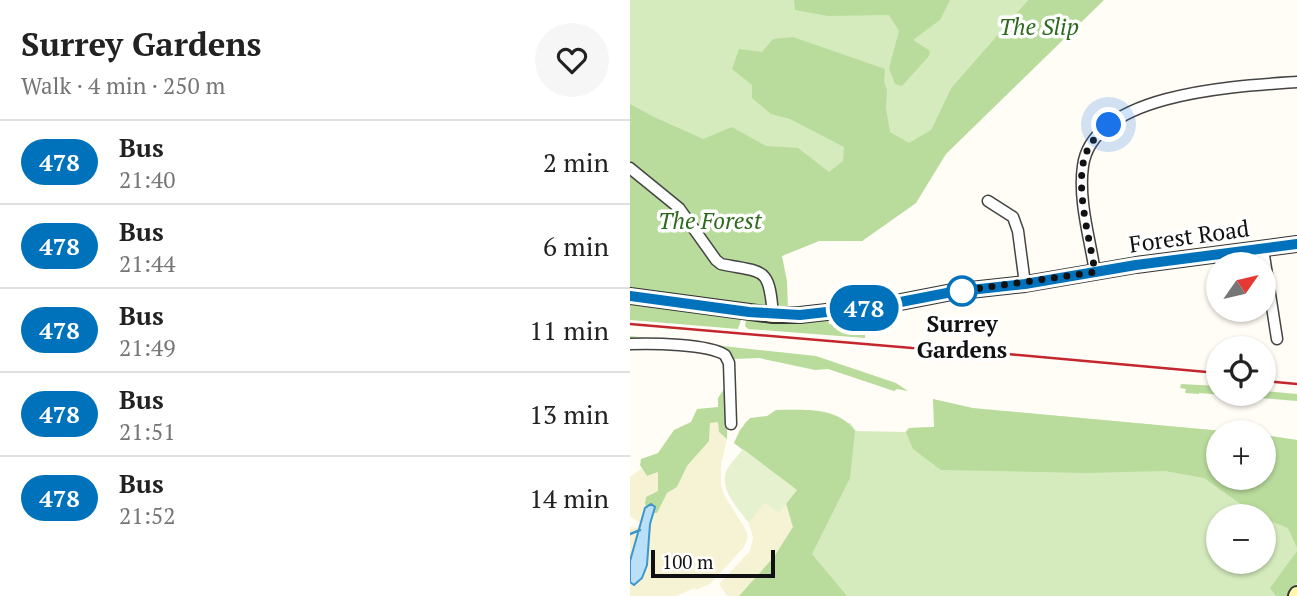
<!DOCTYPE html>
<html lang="en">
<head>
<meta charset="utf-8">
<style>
	body { margin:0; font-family:"PT Serif",serif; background:#f6f6f6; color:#222; height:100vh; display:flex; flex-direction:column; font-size:26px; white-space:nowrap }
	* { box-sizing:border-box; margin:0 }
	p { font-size:23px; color:#767676 }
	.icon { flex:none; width:38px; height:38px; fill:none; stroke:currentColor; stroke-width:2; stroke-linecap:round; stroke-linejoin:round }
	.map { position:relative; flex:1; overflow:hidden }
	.panel { display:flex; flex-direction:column; background:#fff; width:630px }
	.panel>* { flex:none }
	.badge { padding:0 14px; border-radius:23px; font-size:24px; line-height:46px }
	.needle { width:46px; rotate:56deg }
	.buttons { position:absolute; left:576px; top:252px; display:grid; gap:14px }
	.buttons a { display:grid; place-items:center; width:70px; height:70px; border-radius:50%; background:#fff; box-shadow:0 2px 5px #0004; font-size:35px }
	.scale { position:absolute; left:21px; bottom:18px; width:124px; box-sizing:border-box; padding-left:7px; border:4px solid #111; border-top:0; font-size:19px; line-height:24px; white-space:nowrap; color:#111; -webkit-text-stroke:5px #fff; paint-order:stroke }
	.you { position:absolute; width:35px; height:35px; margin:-18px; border:5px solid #fff; border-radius:50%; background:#1a73e8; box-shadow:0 0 0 10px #1a73e833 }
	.map>.badge { position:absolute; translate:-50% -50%; box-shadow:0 0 0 4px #fff }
	.round { display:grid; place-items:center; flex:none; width:74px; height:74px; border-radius:37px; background:#f6f6f6 }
	.overview { display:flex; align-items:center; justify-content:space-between; height:119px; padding:0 21px }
	h1 { font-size:33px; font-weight:600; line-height:52px }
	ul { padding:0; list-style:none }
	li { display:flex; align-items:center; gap:21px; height:84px; padding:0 21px; border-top:2px solid #e0e0e0 }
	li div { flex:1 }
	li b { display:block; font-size:26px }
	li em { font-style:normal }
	li .badge { min-width:77px; font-weight:700; text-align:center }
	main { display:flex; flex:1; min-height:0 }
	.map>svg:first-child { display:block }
</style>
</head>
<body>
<main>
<section class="panel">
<div class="overview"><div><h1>Surrey Gardens</h1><p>Walk · 4 min · 250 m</p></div><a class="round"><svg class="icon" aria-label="heart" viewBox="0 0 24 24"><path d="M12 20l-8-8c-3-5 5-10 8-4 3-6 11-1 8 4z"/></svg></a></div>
<ul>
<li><span class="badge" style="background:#0072bc;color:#fff">478</span><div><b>Bus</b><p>21:40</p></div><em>2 min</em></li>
<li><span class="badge" style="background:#0072bc;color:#fff">478</span><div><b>Bus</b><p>21:44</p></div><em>6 min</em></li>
<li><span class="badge" style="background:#0072bc;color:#fff">478</span><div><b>Bus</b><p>21:49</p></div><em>11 min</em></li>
<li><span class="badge" style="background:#0072bc;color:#fff">478</span><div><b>Bus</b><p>21:51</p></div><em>13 min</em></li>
<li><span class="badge" style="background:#0072bc;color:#fff">478</span><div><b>Bus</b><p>21:52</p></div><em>14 min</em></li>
</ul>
</section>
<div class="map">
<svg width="667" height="596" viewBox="0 0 667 596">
	<rect width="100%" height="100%" fill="#fffdf5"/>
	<path fill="#f6f3d4" d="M 88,421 L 89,432 L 97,439 L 91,465 L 91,483 L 94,495 L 116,530 L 118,537 L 114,547 L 80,584 L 66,590 L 65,588 L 46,596 L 0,596 L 0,527 L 8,528 L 10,523 L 0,516 L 0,477 L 12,468 L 18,476 L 28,471 L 28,491 L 23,513 L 37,493 L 47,487 L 57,466 L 79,441 L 80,423 Z
		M 135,502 L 149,513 L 156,503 L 163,527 L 144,557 L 109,596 L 97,596 L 89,584 L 120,551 L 123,538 L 119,523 Z"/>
	<path fill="#d5ebbd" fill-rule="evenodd" d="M 0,0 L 398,0 L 321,88 L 301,130 L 286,203 L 232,241 L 189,241 L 151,256 L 0,163 Z
		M 375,411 L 603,432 L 588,432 L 588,478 L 634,478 L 634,435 L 667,440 L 667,596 L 109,596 L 144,557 L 163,527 L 156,503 L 166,490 L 104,443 L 116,421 L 220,423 L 226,431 L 275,432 L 279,428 L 304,427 L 305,420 L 339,419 ZM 588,516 L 634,516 L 634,562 L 588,562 Z"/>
	<path fill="#b9dc9c" d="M 164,0 L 320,0 L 310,20 L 283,40 L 300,51 L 299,56 L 272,86 L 265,84 L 259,68 L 269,31 L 259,15 L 198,16 L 165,10 Z
		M 398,0 L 474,0 L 316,154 L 286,203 L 232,241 L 189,241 L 152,256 L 157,281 L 158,309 L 69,299 L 0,287 L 0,104 L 24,117 L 73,139 L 102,127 L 136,146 L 168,148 L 199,172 L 213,161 L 214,147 L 160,119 L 141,114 L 122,98 L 122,85 L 102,69 L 109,49 L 132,52 L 143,39 L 163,37 L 255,69 L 254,82 L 257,90 L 256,108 L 260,132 L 279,143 L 301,130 L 321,88 Z
		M 0,298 L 112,317 L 108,329 L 0,320 Z
		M 197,316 L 199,324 L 219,325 L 221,331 L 235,333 L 235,338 L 118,329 L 115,326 L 116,319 L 161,322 Z
		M 0,336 L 186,356 L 266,383 L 278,391 L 267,389 L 264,391 L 198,369 L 185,370 L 129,358 L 104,359 L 98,352 L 0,342 Z
		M 551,384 L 588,386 L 588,394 L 634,394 L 634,391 L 667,394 L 667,401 L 569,393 L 569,394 L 555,393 L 556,389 L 550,388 Z
		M 98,388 L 97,439 L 89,432 L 88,422 L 80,423 L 79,441 L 57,466 L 47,487 L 37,493 L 27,513 L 23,513 L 25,507 L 21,504 L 17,507 L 15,504 L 16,497 L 28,491 L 28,472 L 17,476 L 10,465 L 11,459 L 28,453 L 44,430 L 61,422 L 67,409 L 88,407 L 88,398 L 94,389 Z
		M 303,399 L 343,408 L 603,432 L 588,432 L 588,478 L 634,478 L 634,435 L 667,440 L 667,548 L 658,528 L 626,515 L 574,478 L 535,471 L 457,473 L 311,470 L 283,449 L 276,432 L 279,428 L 304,427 Z
		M 146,410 C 173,410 208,406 225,431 L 220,478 L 182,554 L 217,596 L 109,596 L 144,557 L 163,527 L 156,503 L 166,490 L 104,443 L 110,430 L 120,418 L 137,416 Z
		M 667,551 L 667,582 L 660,596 L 646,596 L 640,588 Z"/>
	<path fill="#e6f2cf" d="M 113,449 L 167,490 L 149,513 L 135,503 L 119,523 C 110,512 89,489 96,472 C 99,464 108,456 113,449 Z"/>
	<path fill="#b9e0f7" stroke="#3f96cf" stroke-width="2" d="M 21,504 L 25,507 L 20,524 L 17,565 L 12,578 L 4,585 L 0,582 L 0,561 L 15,508 Z"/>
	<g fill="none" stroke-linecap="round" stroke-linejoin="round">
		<path stroke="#3f96cf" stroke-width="2.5" d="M 0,534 L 10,530"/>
		<defs>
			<path id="street" d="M 0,168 L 49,208 L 86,260 L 91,264 C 135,273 139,266 143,315
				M 358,201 L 383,217 L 388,231 L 395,284
				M 633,249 L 647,339
				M 465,272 C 460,239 448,200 453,166 C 463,92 609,86 667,82
				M 0,344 C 21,343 79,344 95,355 L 99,363 L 101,424"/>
			<path id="secondary" d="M 0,296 L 143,315 L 170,315 L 250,306 L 322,292 L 395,284 L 506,265 L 667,244
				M 666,596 L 667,594"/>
		</defs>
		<use href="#street" stroke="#444" stroke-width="13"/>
		<use href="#secondary" stroke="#333" stroke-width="18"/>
		<use href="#street" stroke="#fff" stroke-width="10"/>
		<use href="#secondary" stroke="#fff6b0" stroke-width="14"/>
		<path stroke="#c4262e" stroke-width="2.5" d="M 0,324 L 282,348 L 323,349 L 588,373
			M 634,381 L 667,384"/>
	</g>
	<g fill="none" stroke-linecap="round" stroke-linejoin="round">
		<defs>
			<path id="line" d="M 0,296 L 119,312 L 170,315 L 250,306 L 322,292 L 395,284 L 506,265 L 667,244"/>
		</defs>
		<use href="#line" stroke="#fff" stroke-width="16"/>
		<use href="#line" stroke="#0072bc" stroke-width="10"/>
		<path stroke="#111" stroke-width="7" stroke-dasharray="0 12.6" d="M 332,291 L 322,292 L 465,272 C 460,239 442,179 458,149 C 462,139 472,132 479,125"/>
	</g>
	<circle fill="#fff" stroke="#0072bc" stroke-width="3.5" cx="332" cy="291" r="14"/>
	<g text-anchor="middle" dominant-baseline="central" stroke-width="7" stroke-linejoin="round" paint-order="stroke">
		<g font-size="23" font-style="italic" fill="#2f6b1f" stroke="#fff">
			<text x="409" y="26">The Slip</text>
			<text x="80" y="220">The Forest</text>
		</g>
		<g font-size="23" fill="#111" stroke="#fff">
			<text transform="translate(559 236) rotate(-8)">Forest Road</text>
		</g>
		<g font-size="23" font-weight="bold" fill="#111" stroke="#fff">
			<text x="332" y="323">Surrey<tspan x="332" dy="26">Gardens</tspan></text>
		</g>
	</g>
</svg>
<div class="buttons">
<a><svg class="needle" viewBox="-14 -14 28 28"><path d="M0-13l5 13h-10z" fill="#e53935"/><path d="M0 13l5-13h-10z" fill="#767676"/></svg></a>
<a><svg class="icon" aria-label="locate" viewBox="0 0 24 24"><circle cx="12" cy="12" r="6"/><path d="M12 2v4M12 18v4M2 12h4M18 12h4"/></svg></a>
<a>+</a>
<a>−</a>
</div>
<div class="scale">100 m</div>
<div class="you" style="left:479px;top:125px"></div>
<b class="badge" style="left:234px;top:308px;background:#0072bc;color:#fff">478</b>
</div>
</main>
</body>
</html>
